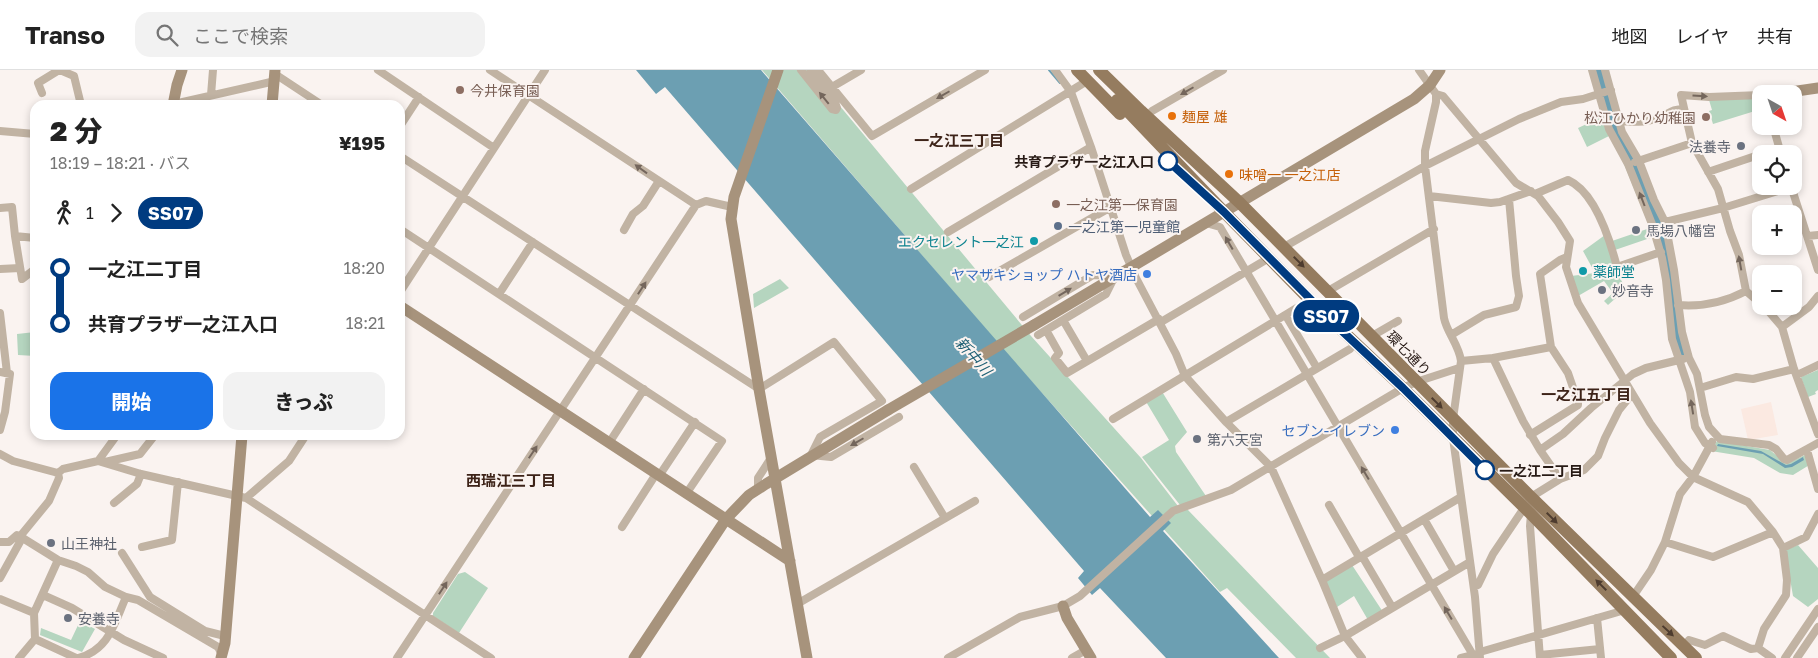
<!DOCTYPE html>
<html lang="ja">
<head>
<meta charset="utf-8">
<style>
	body { margin:0; font-family:"Golos Text","Noto Sans JP",sans-serif; background:#f2f2f2; color:#222; height:100vh; display:flex; flex-direction:column; font-size:19px; white-space:nowrap }
	* { box-sizing:border-box; margin:0 }
	p { font-size:16px; color:#767676 }
	.icon { flex:none; width:28px; height:28px; fill:none; stroke:currentColor; stroke-width:2; stroke-linecap:round; stroke-linejoin:round }
	.map { position:relative; flex:1; overflow:hidden }
	.drawer { position:absolute; left:30px; top:30px; width:375px; height:340px; display:flex; flex-direction:column; background:#fff; border-radius:15px; box-shadow:0 2px 8px #0003 }
	.drawer>* { flex:none }
	.badge { padding:0 10px; border-radius:16px; font-size:18px; line-height:32px }
	.needle { width:32px; rotate:140deg }
	.tools { position:absolute; left:1752px; top:15px; display:grid; gap:10px }
	.tools a { display:grid; place-items:center; width:50px; height:50px; border-radius:10px; background:#fff; box-shadow:0 2px 8px #0003; font-size:25px }
	.map>.badge { position:absolute; translate:-50% -50%; box-shadow:0 0 0 2px #fff }
	.legs { display:flex; align-items:center; gap:8px; height:55px; padding:0 20px; font-size:16px }
	.legs p { margin-inline-start:auto }
	.head { display:flex; align-items:center; justify-content:space-between; height:85px; padding:0 20px }
	h1 { font-size:28px; font-weight:800; line-height:38px }
	.action { display:flex; gap:10px; margin-top:auto; padding:10px 20px }
	.action a { flex:1; height:58px; border-radius:15px; background:#1a73e8; color:#fff; font-size:20px; font-weight:800; line-height:58px; text-align:center }
	.action a+a { background:#f2f2f2; color:#222 }
	ul { padding:0 20px; list-style:none }
	li { display:flex; align-items:center; gap:18px; height:55px; font-size:19px }
	li i { display:grid; place-items:center; width:8px; height:100%; margin:0 6px; background:currentColor }
	li i::after { content:''; width:12px; height:12px; margin:-6px; border:4px solid; border-radius:50%; background:#fff }
	li p { margin-inline-start:auto }
	li:first-child i { background:linear-gradient(#0000 50%,currentColor 0) }
	li:last-child i { background:linear-gradient(currentColor 50%,#0000 0) }
	header { display:flex; align-items:center; gap:30px; box-sizing:border-box; height:70px; padding:0 25px; background:#fff; border-bottom:1px solid #e0e0e0 }
	header strong { font-size:24px }
	nav { display:flex; gap:28px; margin-inline-start:auto; font-size:18px }
	.search { width:350px; height:45px; background:#f2f2f2; display:flex; align-items:center; gap:12px; box-sizing:border-box; padding:0 18px; border-radius:15px; color:#767676; font-size:19px }
	.map>svg:first-child { display:block }
</style>
</head>
<body>
<header>
<strong>Transo</strong>
<div class="search"><svg class="icon" aria-label="search" viewBox="0 0 24 24"><circle cx="10" cy="10" r="6"/><path d="M15 15l6 6"/></svg>ここで検索</div>
<nav><a>地図</a><a>レイヤ</a><a>共有</a></nav>
</header>
<div class="map">
<svg width="1818" height="588" viewBox="0 0 1818 588">
	<rect width="100%" height="100%" fill="#faf3f0"/>
	<path fill="#fbe9e1" d="M 1771,332 L 1778,365 L 1748,370 L 1741,339 Z"/>
	<path fill="#b5d5bf" d="M 762,0 L 810,0 L 1031,266 L 1141,388 L 1181,440 L 1188,440 L 1330,588 L 1296,588 L 1227,518 L 1220,522 L 1008,285 Z
		M 1610,26 L 1634,89 L 1663,153 L 1687,286 L 1676,289 L 1664,207 L 1653,167 L 1615,180 L 1612,171 L 1650,158 L 1598,30 Z
		M 1752,28 L 1755,41 L 1713,54 L 1709,41 L 1712,40 L 1709,30 Z
		M 1599,42 L 1609,66 L 1587,77 L 1578,58 L 1591,52 L 1594,45 Z
		M 1605,165 L 1611,183 L 1613,197 L 1611,199 L 1615,199 L 1626,219 L 1608,235 L 1604,231 L 1613,223 L 1604,211 L 1578,226 L 1571,206 L 1595,203 L 1583,181 Z
		M 780,209 L 789,218 L 754,238 L 753,224 Z
		M 35,262 L 35,286 L 18,285 L 17,264 Z
		M 1818,300 L 1818,320 L 1815,322 L 1816,324 L 1808,327 L 1801,307 Z
		M 1161,320 L 1187,362 L 1175,376 L 1176,382 L 1206,426 L 1180,435 L 1142,387 L 1169,370 L 1145,330 Z
		M 1717,371 L 1770,380 L 1784,392 L 1788,393 L 1805,385 L 1811,394 L 1793,405 L 1780,403 L 1754,388 L 1711,381 Z
		M 1798,475 L 1818,498 L 1818,529 L 1808,537 L 1793,526 L 1785,480 Z
		M 1352,495 L 1383,542 L 1368,550 L 1354,526 L 1337,537 L 1325,510 Z
		M 465,502 L 488,518 L 459,563 L 433,546 L 433,543 L 458,504 Z
		M 80,551 L 95,559 L 82,582 L 40,565 L 41,558 L 71,570 Z"/>
	<path fill="#6c9fb2" d="M 636,0 L 761,0 L 1150,447 L 1158,440 L 1171,453 L 1163,461 L 1279,588 L 1166,588 L 1100,518 L 1092,525 L 1078,508 L 1084,501 L 665,17 L 656,24 Z
		M 1718,374 L 1761,381 L 1786,395 L 1791,394 L 1803,387 L 1804,390 L 1792,397 L 1785,398 L 1763,384 L 1717,376 Z"/>
	<g fill="none" stroke-linecap="round" stroke-linejoin="round">
		<path stroke="#6c9fb2" stroke-width="2" d="M 1049,0 L 1060,13"/>
		<path stroke="#6c9fb2" stroke-width="12" d="M 1600,0 L 1612,54 L 1630,87 L 1668,186 L 1679,279 L 1683,286"/>
		<path stroke="#c1b3a3" stroke-width="8" d="M 60,0 L 74,6 L 81,35
			M 378,0 L 494,78
			M 490,0 L 696,135
			M 801,0 L 832,39 L 836,40 L 837,38 L 835,32 L 811,0
			M 818,0 L 872,66 L 985,0
			M 1055,0 L 1071,22 L 1091,77 L 1126,185 L 1136,208 L 1176,284 L 1185,306 L 1226,352 L 1271,397 L 1322,510 L 1345,566 L 1362,588
			M 1419,0 L 1436,24 L 1436,32 L 1425,81 L 1425,96 L 1444,248 C 1447,263 1459,275 1461,291 L 1453,349 L 1453,368 L 1475,527 L 1480,588
			M 1592,0 L 1609,59 L 1628,94 L 1652,154 L 1662,188 L 1666,210 L 1672,269 L 1690,322 L 1695,357 L 1705,373 L 1713,378
			M 1605,0 L 1622,62 L 1639,91 L 1654,130 L 1665,152 L 1674,200 L 1682,262 L 1689,288 L 1697,304 L 1705,345 L 1709,357 L 1720,369 L 1769,375 L 1776,379 L 1784,389 L 1787,390 L 1818,373
			M 275,4 L 322,35
			M 832,17 L 861,0
			M 42,23 L 38,13 L 59,0
			M 1436,24 L 1443,26 L 1516,113 L 1538,126 L 1558,152 L 1570,171 L 1566,197 L 1578,233 L 1650,353 L 1679,393 L 1693,407 L 1748,432 L 1773,462 L 1783,478 L 1787,510 L 1786,525 L 1764,559 L 1758,578
			M 211,25 L 213,0
			M 1761,25 L 1709,27 L 1681,25 L 1692,73 L 1718,119 L 1730,161 L 1739,185 L 1746,221 L 1761,234
			M 174,34 L 275,11
			M 1152,41 L 1223,0
			M 1618,51 C 1631,52 1646,53 1658,48 C 1669,44 1671,39 1684,39
			M 400,56 L 419,27
			M 1773,56 L 1781,84
			M 0,61 L 35,64
			M 400,86 L 759,319 L 834,272 L 882,331 L 820,367 L 811,385 L 831,387 L 899,347
			M 1635,92 L 1692,73
			M 1708,102 L 1779,78
			M 1791,116 L 1818,200
			M 911,119 L 1087,11
			M 1535,124 L 1568,110 C 1595,122 1610,170 1617,197 L 1661,182
			M 1429,126 L 1491,133 L 1500,132 L 1531,121
			M 0,138 L 12,137 L 15,166 L 35,168
			M 1665,152 L 1723,138 L 1791,117
			M 1206,153 L 1220,157 L 1473,585
			M 400,159 L 722,371 L 686,424
			M 624,160 L 633,144 L 643,136 L 659,111
			M 948,162 L 1091,77
			M 15,166 L 22,209 L 35,199
			M 1808,166 L 1818,165
			M 1284,177 L 1425,96 L 1519,49 L 1561,32 L 1583,29 L 1611,20
			M 0,199 L 20,198
			M 989,207 L 1111,137
			M 1328,221 L 1434,159
			M 400,222 L 545,0
			M 499,224 L 533,172
			M 1678,235 C 1702,237 1725,232 1746,221
			M 1764,236 L 1782,257 L 1794,299 L 1818,364
			M 0,243 L 7,303
			M 1286,246 L 1317,298
			M 1023,247 L 1093,205 L 1115,206 L 1106,224 L 1038,265
			M 1063,250 L 1087,291
			M 1161,252 L 1269,188
			M 1782,257 L 1809,237 L 1818,226
			M 1046,260 L 1059,283 L 1055,288 L 1067,303 L 1159,249
			M 1451,265 L 1484,245 L 1516,237 L 1519,226 L 1516,206 L 1509,129
			M 1372,266 L 1398,251
			M 1493,288 L 1551,277
			M 1461,291 L 1493,288 L 1523,351 L 1540,380 L 1560,409
			M 0,302 L 10,304 L 5,342 L 0,360
			M 1797,305 L 1818,295
			M 1700,318 L 1736,307 L 1753,309 L 1794,299
			M 1113,349 L 1310,230
			M 1226,352 L 1350,279
			M 1530,365 L 1578,335 L 1578,332 L 1568,303 L 1551,277 L 1540,204 L 1560,190 L 1567,187
			M 609,373 L 644,319
			M 1540,380 L 1563,364 L 1591,338 L 1633,304 L 1646,298 L 1683,289
			M 1807,380 L 1818,419
			M 0,384 L 13,391 L 58,403 L 59,408 L 49,431 L 22,464 L 21,470 L 0,508
			M 98,391 L 117,365
			M 105,392 L 140,384 L 155,365
			M 914,397 L 945,448
			M 58,403 L 63,399 L 98,391 L 141,404 L 246,428 L 289,391 L 306,365
			M 659,406 L 695,352
			M 758,419 L 758,408 L 771,388
			M 1531,427 L 1560,409 L 1584,400 L 1598,386 L 1605,368 L 1619,340 L 1632,324
			M 246,428 L 491,588
			M 114,433 L 137,414 L 141,404
			M 1329,435 L 1359,487
			M 1531,444 L 1530,456 L 1540,588
			M 1424,449 L 1454,501
			M 622,457 L 656,404
			M 0,472 L 9,472 L 17,465 L 21,467 L 58,490 L 76,496 L 88,502 L 105,517 L 126,527 L 138,530 L 218,577 L 222,585
			M 1665,472 L 1713,487 L 1773,462
			M 142,477 L 172,470 L 178,412
			M 1783,478 L 1806,467 L 1818,444
			M 122,483 L 150,527 L 205,561 L 225,566
			M 1362,486 L 1392,537
			M 1322,510 L 1461,427
			M 1474,517 L 1478,515 L 1493,484 L 1524,438
			M 43,525 L 72,538 L 124,570 L 163,588
			M 1632,528 L 1651,500 L 1665,472 L 1680,424 L 1693,407 L 1712,372
			M 0,529 L 34,543
			M 797,534 L 975,431
			M 1597,548 L 1601,588
			M 35,569 L 76,588
			M 1684,576 L 1689,570 L 1705,575 L 1723,566 L 1751,579 L 1758,578 L 1772,588
			M 1320,578 L 1345,566 L 1470,492
			M 1480,582 L 1625,540
			M 1540,585 L 1600,579
			M 19,588 L 35,569 L 34,543 L 58,490
			M 78,588 C 109,580 114,554 126,527
			M 397,588 L 696,135 L 706,131 L 732,137
			M 948,588 L 1020,547 L 1063,536 L 1080,526 L 1173,441 L 1231,420 L 1403,318 L 1416,312 L 1459,298
			M 1072,588 L 1086,580
			M 1461,588 L 1478,584
			M 1785,588 L 1818,539
			M 1797,588 L 1818,557"/>
		<path stroke="#a7937c" stroke-width="11" d="M 778,0 L 734,127 L 731,149 L 759,319 L 807,588
			M 1776,24 L 1818,18
			M 173,35 L 177,15 L 182,0
			M 272,35 L 275,0
			M 400,236 L 790,491
			M 1034,255 L 1414,29 L 1430,15 L 1440,0
			M 1063,536 L 1067,548 L 1091,588
			M 221,588 L 225,573 L 242,365
			M 634,588 L 726,449 L 749,425 L 766,414 L 888,340"/>
		<path stroke="#957c5f" stroke-width="12" d="M 1077,0 L 1120,44
			M 1099,0 L 1141,41 L 1240,133 L 1531,427 L 1696,588
			M 1117,30 L 1224,142 L 1310,230 L 1403,318 L 1531,444 L 1671,588"/>
		<path stroke="#a7937c" stroke-width="11" d="M 888,340 L 1034,255"/>
	</g>
	<defs><path id="oneway-solid" d="M-6-.8H1V-3.2L6.5 0L1 3.2V.8H-6Z" transform="scale(1.25)"/></defs>
	<g fill="#74665c">
		<use href="#oneway-solid" transform="translate(1187 21) rotate(150)"/>
		<use href="#oneway-solid" transform="translate(943 25) rotate(150)"/>
		<use href="#oneway-solid" transform="translate(1700 26) rotate(3)"/>
		<use href="#oneway-solid" transform="translate(824 28) rotate(-129)"/>
		<use href="#oneway-solid" transform="translate(641 99) rotate(-144)"/>
		<use href="#oneway-solid" transform="translate(1642 129) rotate(-111)"/>
		<use href="#oneway-solid" transform="translate(1229 173) rotate(-120)"/>
		<use href="#oneway-solid" transform="translate(1740 193) rotate(-100)"/>
		<use href="#oneway-solid" transform="translate(642 218) rotate(-57)"/>
		<use href="#oneway-solid" transform="translate(1065 222) rotate(-31)"/>
		<use href="#oneway-solid" transform="translate(1692 337) rotate(-99)"/>
		<use href="#oneway-solid" transform="translate(857 372) rotate(150)"/>
		<use href="#oneway-solid" transform="translate(533 382) rotate(-56)"/>
		<use href="#oneway-solid" transform="translate(1365 403) rotate(-121)"/>
		<use href="#oneway-solid" transform="translate(443 518) rotate(-57)"/>
		<use href="#oneway-solid" transform="translate(1448 543) rotate(-121)"/>
	</g>
	<g fill="#4e3c2f">
		<use href="#oneway-solid" transform="translate(1299 192) rotate(45)"/>
		<use href="#oneway-solid" transform="translate(1437 333) rotate(45)"/>
		<use href="#oneway-solid" transform="translate(1552 448) rotate(45)"/>
		<use href="#oneway-solid" transform="translate(1601 515) rotate(-135)"/>
		<use href="#oneway-solid" transform="translate(1668 561) rotate(43)"/>
	</g>
	<g fill="none" stroke-linecap="round" stroke-linejoin="round">
		<defs>
			<path id="line-1" d="M 1168,91 L 1224,142 L 1342,261 L 1403,318 L 1485,400"/>
		</defs>
		<use href="#line-1" stroke="#fff" stroke-width="11"/>
		<use href="#line-1" stroke="#003b80" stroke-width="8"/>
	</g>
	<g fill="#8d6e63" stroke="#faf3f0" stroke-width="2">
		<circle cx="460" cy="20" r="5"/>
		<circle cx="1706" cy="47" r="5"/>
		<circle cx="1056" cy="134" r="5"/>
	</g>
	<g fill="#e8710a" stroke="#faf3f0" stroke-width="2">
		<circle cx="1172" cy="46" r="5"/>
		<circle cx="1229" cy="104" r="5"/>
	</g>
	<g fill="#6b7280" stroke="#faf3f0" stroke-width="2">
		<circle cx="1741" cy="76" r="5"/>
		<circle cx="1636" cy="160" r="5"/>
		<circle cx="1602" cy="220" r="5"/>
		<circle cx="1197" cy="369" r="5"/>
		<circle cx="51" cy="473" r="5"/>
		<circle cx="68" cy="548" r="5"/>
	</g>
	<g fill="#fff" stroke="#003b80" stroke-width="2.5">
		<circle cx="1168" cy="91" r="9"/>
		<circle cx="1485" cy="400" r="9"/>
	</g>
	<circle fill="#5c6f8a" stroke="#faf3f0" stroke-width="2" cx="1058" cy="156" r="5"/>
	<g fill="#0f9aa8" stroke="#faf3f0" stroke-width="2">
		<circle cx="1034" cy="171" r="5"/>
		<circle cx="1583" cy="201" r="5"/>
	</g>
	<g fill="#3f7fe0" stroke="#faf3f0" stroke-width="2">
		<circle cx="1147" cy="204" r="5"/>
		<circle cx="1395" cy="360" r="5"/>
	</g>
	<g text-anchor="middle" dominant-baseline="central" stroke-width="4" stroke-linejoin="round" paint-order="stroke">
		<g font-size="14" fill="#785e54" stroke="#faf3f0" text-anchor="start">
			<text x="470" y="20">今井保育園</text>
			<text x="1696" y="47" text-anchor="end">松江ひかり幼稚園</text>
			<text x="1066" y="134">一之江第一保育園</text>
		</g>
		<g font-size="14" fill="#c56008" stroke="#faf3f0" text-anchor="start">
			<text x="1182" y="46">麺屋 雄</text>
			<text x="1239" y="104">味噌一 一之江店</text>
		</g>
		<g font-size="14" fill="#5b616d" stroke="#faf3f0" text-anchor="start">
			<text x="1731" y="76" text-anchor="end">法養寺</text>
			<text x="1646" y="160">馬場八幡宮</text>
			<text x="1612" y="220">妙音寺</text>
			<text x="1207" y="369">第六天宮</text>
			<text x="61" y="473">山王神社</text>
			<text x="78" y="548">安養寺</text>
		</g>
		<g font-size="14" font-weight="bold" fill="#271a15" stroke="#faf3f0" text-anchor="end">
			<text x="1154" y="91">共育プラザ一之江入口</text>
			<text x="1499" y="400" text-anchor="start">一之江二丁目</text>
		</g>
		<g font-size="14" fill="#4e5e75" stroke="#faf3f0" text-anchor="start">
			<text x="1068" y="156">一之江第一児童館</text>
		</g>
		<g font-size="14" fill="#0d838f" stroke="#faf3f0" text-anchor="end">
			<text x="1024" y="171">エクセレント一之江</text>
			<text x="1593" y="201" text-anchor="start">薬師堂</text>
		</g>
		<g font-size="14" fill="#366cbe" stroke="#faf3f0" text-anchor="end">
			<text x="1137" y="204">ヤマザキショップ ハトヤ酒店</text>
			<text x="1385" y="360">セブン-イレブン</text>
		</g>
		<g font-size="14" fill="#271a15" stroke="#faf3f0">
			<text transform="translate(1409 283) rotate(46)">環七通り</text>
		</g>
		<g font-size="15" font-weight="bold" fill="#3d2318" stroke="#faf3f0">
			<text x="959" y="70">一之江三丁目</text>
			<text x="1586" y="324">一之江五丁目</text>
			<text x="511" y="410">西瑞江三丁目</text>
		</g>
		<g font-size="15" font-style="italic" fill="#1d5f74" stroke="#faf3f0">
			<text transform="translate(974 286) rotate(49)">新中川</text>
		</g>
	</g>
</svg>
<div class="tools">
<a><svg class="needle" viewBox="-14 -14 28 28"><path d="M0-13l5 13h-10z" fill="#e53935"/><path d="M0 13l5-13h-10z" fill="#767676"/></svg></a>
<a><svg class="icon" aria-label="locate" viewBox="0 0 24 24"><circle cx="12" cy="12" r="6"/><path d="M12 2v4M12 18v4M2 12h4M18 12h4"/></svg></a>
<a>+</a>
<a>−</a>
</div>
<b class="badge" style="left:1326px;top:246px;background:#003b80;color:#fff">SS07</b>
<section class="drawer">
<div class="head"><div><h1>2 分</h1><p>18:19 – 18:21 · バス</p></div><b>¥195</b></div>
<div class="legs"><svg class="icon" aria-label="walk" viewBox="0 0 24 24"><circle cx="13" cy="4" r="2"/><path d="M13 8l-2 6 4 7M11 14l-3 7M7 12l3-4h3l4 4"/></svg>1<svg class="icon" aria-label="forward" viewBox="0 0 24 24"><path d="M9 5l7 7-7 7"/></svg><b class="badge" style="background:#003b80;color:#fff">SS07</b></div>
<ul>
<li><i style="color:#003b80"></i><b>一之江二丁目</b><p>18:20</p></li>
<li><i style="color:#003b80"></i><b>共育プラザ一之江入口</b><p>18:21</p></li>
</ul>
<div class="action"><a>開始</a><a>きっぷ</a></div>
</section>
</div>
</body>
</html>
